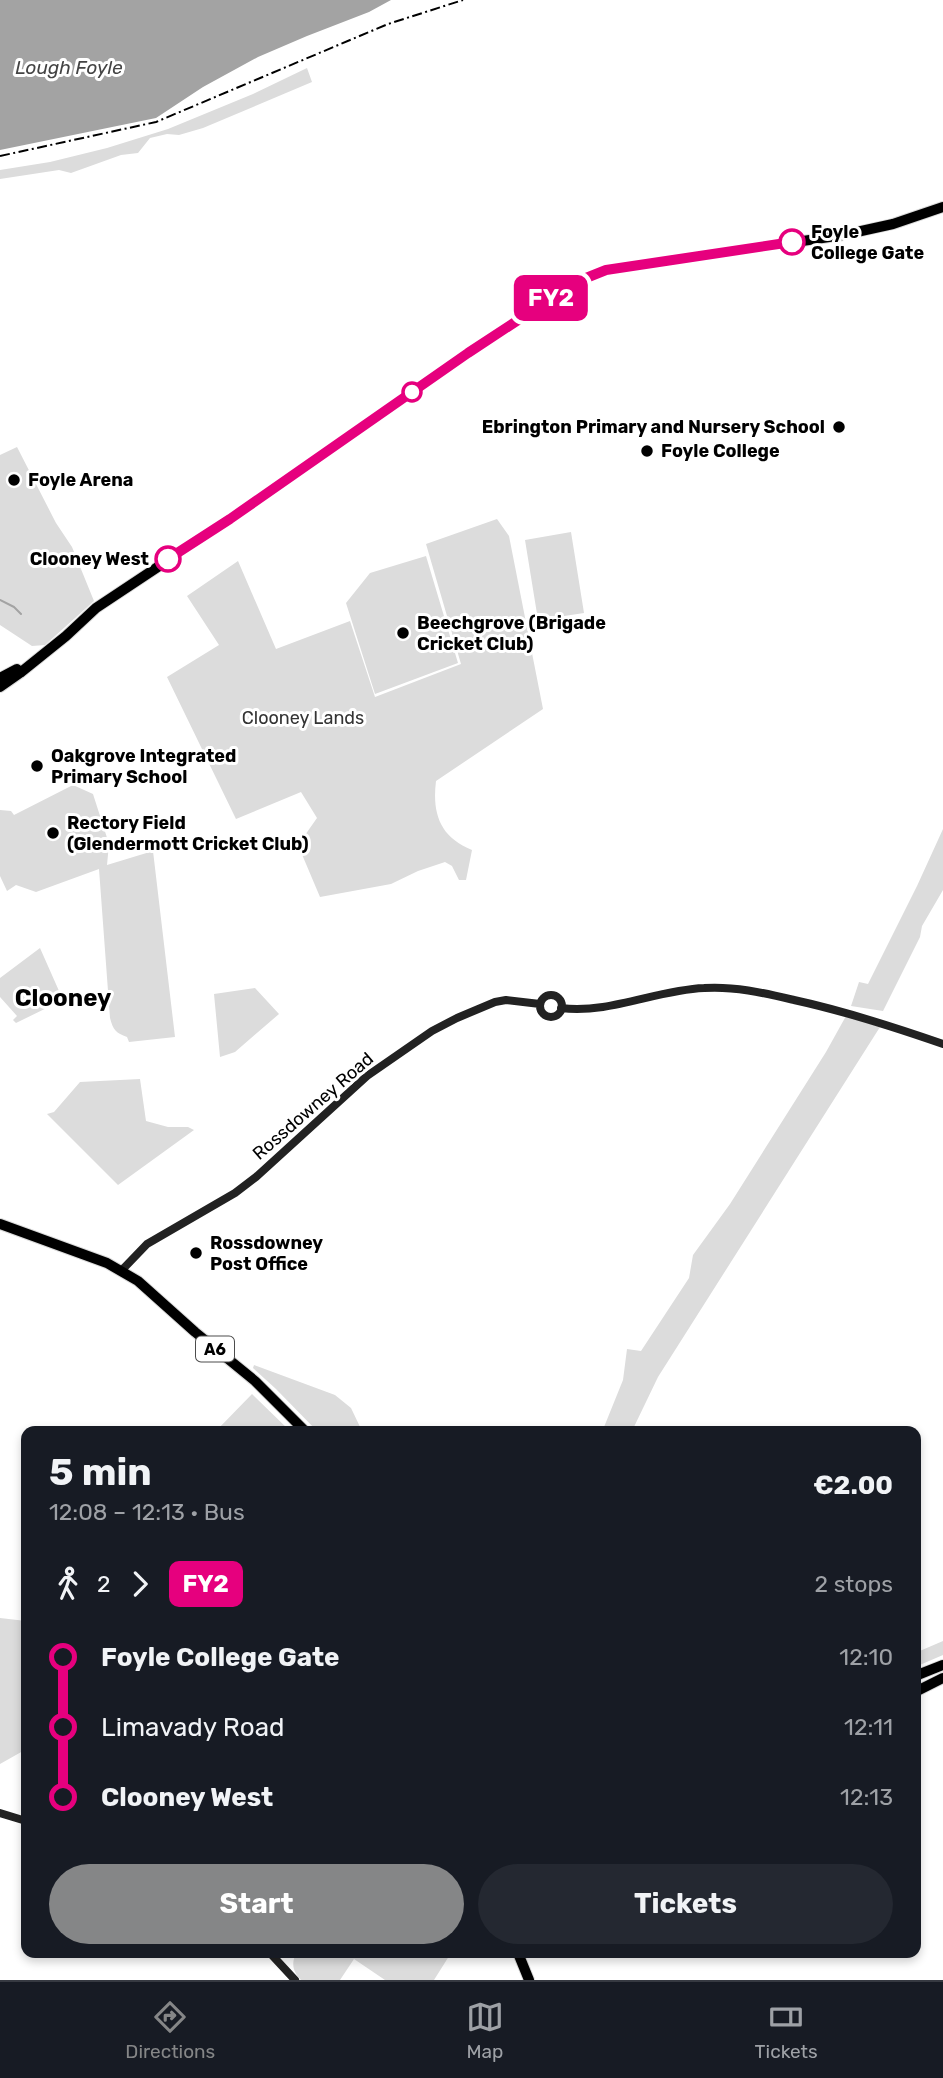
<!DOCTYPE html>
<html lang="en">
<head>
<meta charset="utf-8">
<style>
	body { margin:0; font-family:Rubik,sans-serif; background:#242831; color:#f1f3f6; height:100vh; display:flex; flex-direction:column; font-size:26px; white-space:nowrap }
	* { box-sizing:border-box; margin:0 }
	p { font-size:23px; color:#9ea1a6 }
	.icon { flex:none; width:38px; height:38px; fill:none; stroke:currentColor; stroke-width:2; stroke-linecap:round; stroke-linejoin:round }
	.map { position:relative; flex:1; overflow:hidden }
	.drawer { position:absolute; left:21px; top:1426px; width:900px; height:532px; display:flex; flex-direction:column; background:#171b24; border-radius:14px; box-shadow:0 4px 10px #0003 }
	.drawer>* { flex:none }
	.badge { padding:0 14px; border-radius:10px; font-size:24px; line-height:46px }
	.map>.badge { position:absolute; translate:-50% -50%; box-shadow:0 0 0 4px #fff }
	.legs { display:flex; align-items:center; gap:10px; height:77px; padding:0 28px; font-size:23px }
	.legs p { margin-inline-start:auto }
	.head { display:flex; align-items:center; justify-content:space-between; height:119px; padding:0 28px }
	h1 { font-size:38px; font-weight:700; line-height:52px }
	.primary-button { display:flex; gap:14px; margin-top:auto; padding:14px 28px }
	.primary-button a { flex:1; height:80px; border-radius:42px; background:#858687; color:#fff; font-size:28px; font-weight:700; line-height:80px; text-align:center }
	.primary-button a+a { background:#242831; color:#f1f3f6 }
	ul { padding:0 28px; list-style:none }
	li { display:flex; align-items:center; gap:24px; height:70px; font-size:26px }
	li i { display:grid; place-items:center; width:10px; height:100%; margin:0 9px; background:currentColor }
	li i::after { content:''; width:18px; height:18px; margin:-9px; border:5px solid; border-radius:50%; background:#171b24 }
	li p { margin-inline-start:auto }
	li:first-child i { background:linear-gradient(#0000 50%,currentColor 0) }
	li:last-child i { background:linear-gradient(currentColor 50%,#0000 0) }
	.dock { display:flex; justify-content:space-around; align-items:center; height:98px; border-top:2px solid #363941; background:#171b24; font-size:19px; color:#9ea1a6 }
	.dock a { display:grid; justify-items:center; gap:4px }
	.dock .current { color:#858687 }
	.map>svg:first-child { display:block }
</style>
</head>
<body>
<div class="map">
<svg width="943" height="1980" viewBox="0 0 943 1980">
	<rect width="100%" height="100%" fill="#fff"/>
	<path fill="#dcdcdc" d="M 307,68 L 312,82 L 203,128 L 179,135 L 167,134 L 150,138 L 138,153 L 121,155 L 71,173 L 59,170 L 0,179 L 0,170 L 50,162 L 107,148 L 168,129 L 253,94 Z
		M 17,447 L 56,523 L 72,547 L 94,601 L 45,645 L 32,646 L 0,625 L 0,455 Z
		M 497,519 L 509,536 L 543,709 L 436,781 C 432,814 440,837 472,850 L 466,880 L 459,880 L 452,866 L 445,862 L 418,871 L 391,884 L 320,897 L 298,845 L 317,818 L 301,792 L 236,819 L 167,677 L 219,645 L 187,596 L 238,561 L 276,649 L 350,621 L 375,697 L 461,664 L 426,544 Z
		M 571,532 L 584,613 L 538,620 L 525,540 Z
		M 426,556 L 458,663 L 375,694 L 346,603 L 370,573 Z
		M 73,785 L 93,794 L 109,844 L 107,865 L 153,851 L 175,1037 L 129,1042 L 127,1037 C 116,1033 113,1030 110,1018 L 99,869 L 36,892 L 16,885 L 7,891 L 0,876 L 0,810 L 11,811 L 14,815 Z
		M 943,829 L 943,890 L 922,926 L 920,937 L 883,1011 L 851,1006 L 859,982 L 868,984 L 917,886 Z
		M 40,948 L 63,1000 L 16,1023 L 13,1020 L 17,1016 L 0,997 L 0,978 Z
		M 255,988 L 279,1014 L 235,1052 L 220,1057 L 214,994 Z
		M 846,1016 L 880,1027 L 658,1377 L 632,1431 L 602,1432 L 623,1380 L 627,1349 L 641,1351 L 689,1278 L 693,1255 L 730,1204 L 826,1052 Z
		M 140,1079 L 146,1121 L 168,1127 L 188,1127 L 194,1130 L 118,1185 L 47,1114 L 54,1112 L 80,1082 Z
		M 254,1365 L 335,1395 L 351,1408 L 362,1431 L 317,1431 L 276,1389 L 253,1368 Z
		M 252,1394 L 290,1431 L 216,1431 Z
		M 0,1618 L 26,1621 L 26,1744 L 23,1751 L 0,1764 Z
		M 943,1641 L 943,1655 L 915,1667 L 915,1653 Z
		M 296,1953 L 451,1953 L 434,1980 L 385,1980 L 354,1959 L 340,1980 L 301,1980 C 293,1972 291,1964 296,1953 Z"/>
	<path fill="#a3a3a3" d="M 0,0 L 391,0 L 369,12 L 307,36 L 258,57 L 203,87 L 156,118 L 0,150 Z"/>
	<g fill="none" stroke-linecap="round" stroke-linejoin="round">
		<path stroke="#a3a3a3" stroke-width="2" d="M 0,600 L 14,607 L 21,614"/>
		<defs>
			<path id="highway" d="M 0,678 L 17,669
				M 0,687 L 20,673 L 66,636 L 96,608 L 230,519 L 379,414 L 576,282 L 606,270 L 843,235 L 893,224 L 943,207
				M 0,1224 L 107,1263 L 138,1281 L 195,1332 L 255,1381 L 306,1432
				M 915,1676 L 943,1665
				M 915,1692 L 943,1678
				M 518,1953 L 529,1980"/>
		</defs>
		<use href="#highway" stroke="#dbdbdb" stroke-width="12"/>
		<path stroke="#222" stroke-width="8" d="M540 1006a11 11 0 1 1 22 0a11 11 0 1 1-22 0Z
			M 561,1008 C 610,1014 656,990 704,988 C 735,986 764,993 794,1000 C 845,1011 894,1027 943,1044
			M 122,1270 L 147,1244 L 235,1193 L 256,1177 L 367,1076 L 432,1031 L 457,1018 L 495,1002 L 506,1000 L 540,1004
			M 0,1813 L 26,1821
			M 270,1953 L 295,1980"/>
		<use href="#highway" stroke="#000" stroke-width="10"/>
		<path stroke="#000" stroke-width="2" stroke-dasharray="10 3.5 2 3.5" stroke-linecap="butt" d="M 0,156 L 156,122 L 388,24 L 463,0"/>
	</g>
	<g fill="none" stroke-linecap="round" stroke-linejoin="round">
		<defs>
			<path id="line-1" d="M 168,559 L 230,519 L 468,353 L 576,282 L 606,270 L 792,242"/>
		</defs>
		<use href="#line-1" stroke="#fff" stroke-width="16"/>
		<use href="#line-1" stroke="#e6007e" stroke-width="10"/>
	</g>
	<g fill="#fff" stroke="#e6007e" stroke-width="3.5">
		<circle cx="792" cy="242" r="12"/>
		<circle cx="412" cy="392" r="9"/>
		<circle cx="168" cy="559" r="12"/>
	</g>
	<g fill="#000" stroke="#fff" stroke-width="2.5">
		<circle cx="839" cy="427" r="7"/>
		<circle cx="647" cy="451" r="7"/>
		<circle cx="14" cy="480" r="7"/>
		<circle cx="403" cy="633" r="7"/>
		<circle cx="37" cy="766" r="7"/>
		<circle cx="53" cy="833" r="7"/>
		<circle cx="196" cy="1253" r="7"/>
	</g>
	<g text-anchor="middle" dominant-baseline="central" stroke-width="6" stroke-linejoin="round" paint-order="stroke">
		<rect fill="#fff" stroke="#4c4c4c" stroke-width="2" x="196" y="1336.5" width="38" height="25" rx="5"/>
		<g font-size="16" font-weight="bold" fill="#000">
			<text x="215" y="1349">A6</text>
		</g>
		<g font-size="18" font-weight="bold" fill="#000" stroke="#fff" text-anchor="start">
			<text x="811" y="232">Foyle<tspan x="811" dy="21">College Gate</tspan></text>
			<text x="149" y="559" text-anchor="end">Clooney West</text>
		</g>
		<g font-size="18" font-weight="bold" fill="#000" stroke="#fff" text-anchor="start">
			<text x="825" y="427" text-anchor="end">Ebrington Primary and Nursery School</text>
			<text x="661" y="451">Foyle College</text>
			<text x="28" y="480">Foyle Arena</text>
			<text x="417" y="623">Beechgrove (Brigade<tspan x="417" dy="21">Cricket Club)</tspan></text>
			<text x="51" y="756">Oakgrove Integrated<tspan x="51" dy="21">Primary School</tspan></text>
			<text x="67" y="823">Rectory Field<tspan x="67" dy="21">(Glendermott Cricket Club)</tspan></text>
			<text x="210" y="1243">Rossdowney<tspan x="210" dy="21">Post Office</tspan></text>
		</g>
		<g font-size="18" fill="#333" stroke="#fff">
			<text x="303" y="718">Clooney Lands</text>
		</g>
		<g font-size="18" fill="#000" stroke="#fff">
			<text transform="translate(313 1106) rotate(-41)">Rossdowney Road</text>
		</g>
		<g font-size="19" font-style="italic" fill="#444" stroke="#fff">
			<text x="69" y="67">Lough Foyle</text>
		</g>
		<g font-size="24" font-weight="bold" fill="#000" stroke="#fff">
			<text x="63" y="998">Clooney</text>
		</g>
	</g>
</svg>
<b class="badge" style="left:551px;top:298px;background:#e6007e;color:#fff">FY2</b>
<section class="drawer">
<div class="head"><div><h1>5 min</h1><p>12:08 – 12:13 · Bus</p></div><b>€2.00</b></div>
<div class="legs"><svg class="icon" aria-label="walk" viewBox="0 0 24 24"><circle cx="13" cy="4" r="2"/><path d="M13 8l-2 6 4 7M11 14l-3 7M7 12l3-4h3l4 4"/></svg>2<svg class="icon" aria-label="forward" viewBox="0 0 24 24"><path d="M9 5l7 7-7 7"/></svg><b class="badge" style="background:#e6007e;color:#fff">FY2</b><p>2 stops</p></div>
<ul>
<li><i style="color:#e6007e"></i><b>Foyle College Gate</b><p>12:10</p></li>
<li><i style="color:#e6007e"></i><span>Limavady Road</span><p>12:11</p></li>
<li><i style="color:#e6007e"></i><b>Clooney West</b><p>12:13</p></li>
</ul>
<div class="primary-button"><a>Start</a><a>Tickets</a></div>
</section>
</div>
<nav class="dock">
<a class="current"><svg class="icon" aria-label="directions" viewBox="0 0 24 24"><path d="M12 3l9 9-9 9-9-9zM9 14v-3h6M13 9l2 2-2 2"/></svg>Directions</a>
<a><svg class="icon" aria-label="map" viewBox="0 0 24 24"><path d="M3 6l6-2 6 2 6-2v14l-6 2-6-2-6 2zM9 4v14M15 6v14"/></svg>Map</a>
<a><svg class="icon" aria-label="tickets" viewBox="0 0 24 24"><path d="M3 7h18v10H3zM15 7v10"/></svg>Tickets</a>
</nav>
</body>
</html>
